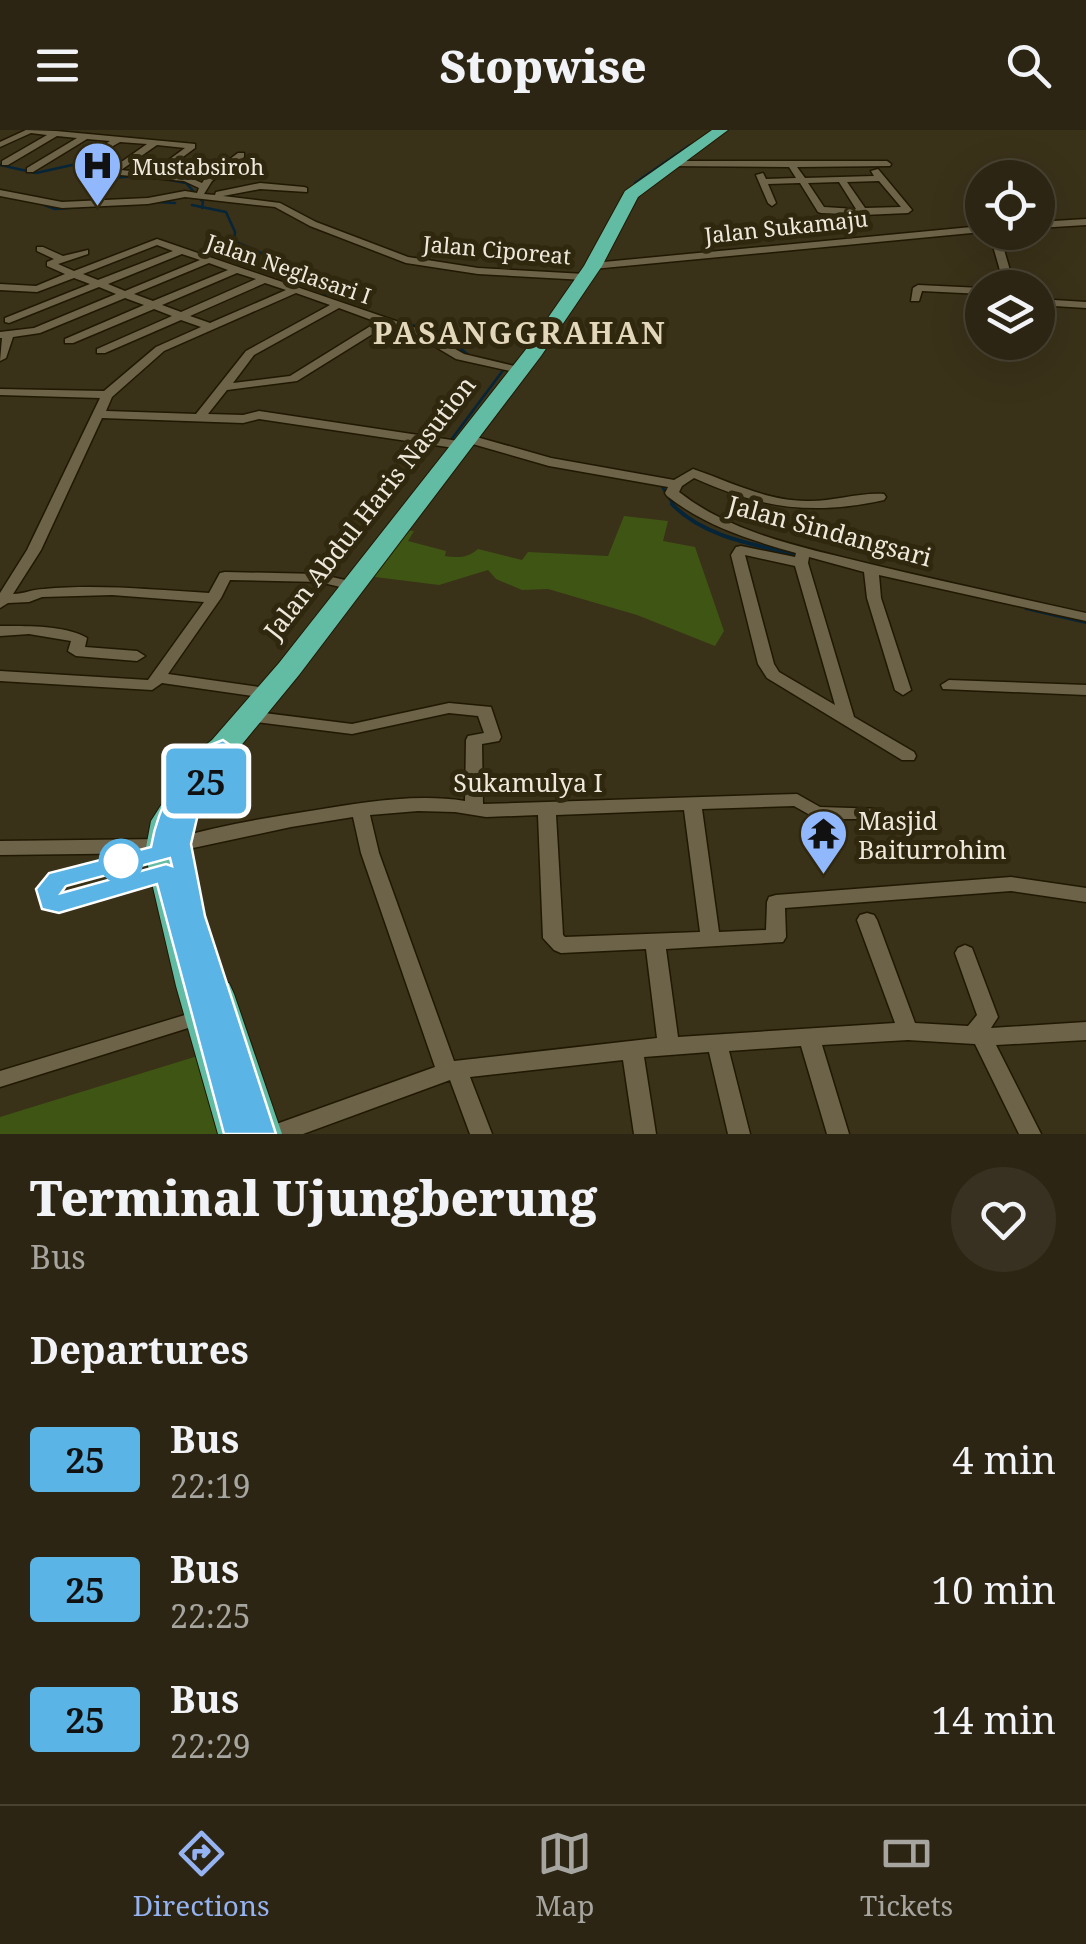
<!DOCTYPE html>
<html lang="en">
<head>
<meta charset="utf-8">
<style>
	body { margin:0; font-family:"Noto Serif",serif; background:#383121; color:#f1f3f6; height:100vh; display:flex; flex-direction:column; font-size:38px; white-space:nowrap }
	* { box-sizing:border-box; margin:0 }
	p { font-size:32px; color:#a6a5a0 }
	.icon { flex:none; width:55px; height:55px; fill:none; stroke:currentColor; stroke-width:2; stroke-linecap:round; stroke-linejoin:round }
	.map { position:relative; height:1004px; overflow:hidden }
	.panel { display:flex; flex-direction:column; background:#2c2513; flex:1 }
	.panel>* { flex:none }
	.badge { padding:0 20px; border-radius:8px; font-size:35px; line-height:65px }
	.controls { position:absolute; left:965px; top:30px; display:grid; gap:20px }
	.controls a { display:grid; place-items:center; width:90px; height:90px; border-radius:50%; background:#2c2513; box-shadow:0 10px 40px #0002,0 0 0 2px #484233; font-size:50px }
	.map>.badge { position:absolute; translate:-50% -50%; box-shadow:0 0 0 5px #fff }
	h2 { padding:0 30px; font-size:38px; line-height:90px }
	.round { display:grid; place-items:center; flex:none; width:105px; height:105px; border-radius:52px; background:#383121 }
	.head { display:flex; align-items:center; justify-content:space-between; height:170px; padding:0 30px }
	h1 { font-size:48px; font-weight:800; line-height:75px }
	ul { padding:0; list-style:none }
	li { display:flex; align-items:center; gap:30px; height:130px; padding:0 30px }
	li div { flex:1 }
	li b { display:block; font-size:38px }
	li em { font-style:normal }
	li .badge { min-width:110px; font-weight:700; text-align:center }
	header { display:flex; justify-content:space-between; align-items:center; height:130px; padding:0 30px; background:#2c2513; font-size:45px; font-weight:800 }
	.tab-bar { display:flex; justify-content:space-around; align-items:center; height:140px; border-top:2px solid #484233; background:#2c2513; font-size:28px; color:#a6a5a0 }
	.tab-bar a { display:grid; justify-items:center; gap:5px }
	.tab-bar .selected { color:#95b2f1 }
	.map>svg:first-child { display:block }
</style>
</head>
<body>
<header><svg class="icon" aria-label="menu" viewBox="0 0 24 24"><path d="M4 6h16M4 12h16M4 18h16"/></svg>Stopwise<svg class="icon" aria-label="search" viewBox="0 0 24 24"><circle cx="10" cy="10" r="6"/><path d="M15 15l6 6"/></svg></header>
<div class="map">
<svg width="1086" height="1004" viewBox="0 0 1086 1004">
	<rect width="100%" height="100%" fill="#3a3119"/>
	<path fill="#3f5513" d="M 624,386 L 668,391 L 663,411 L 695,417 L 724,501 L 715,516 L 637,485 L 548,459 L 522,460 L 496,449 L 488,440 L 439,455 L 367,446 L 405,400 L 414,401 L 408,411 L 446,421 L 445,426 C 458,428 468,428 478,419 L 522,430 L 528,422 L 608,426 Z
		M 204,924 L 227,1004 L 0,1004 L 0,987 Z"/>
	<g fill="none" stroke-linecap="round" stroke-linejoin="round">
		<path stroke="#062539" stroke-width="2.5" d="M 0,35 L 36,43 L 81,33 L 101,39 L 90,50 L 136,46
			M 165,49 L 186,53 L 203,72 L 202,78
			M 635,53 L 690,15
			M 158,72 L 175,73
			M 39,73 L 55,79 L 83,77
			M 192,75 L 226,82 L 235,102 L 234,111 L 286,134 L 330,169
			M 395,191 L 465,208 L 461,219 L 470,226
			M 451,310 L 507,235
			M 661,355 L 674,376"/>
		<path stroke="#062539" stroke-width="4" d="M 672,374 C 703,407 756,415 798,425
			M 1026,478 L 1086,492"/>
		<defs>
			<path id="pedestrian" d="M 198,881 L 204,883 L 207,888 L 204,893 L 0,957 L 0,941 Z"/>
			<path id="minor" d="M 26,0 L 56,1 L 195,14 L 195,18 L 160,44 L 186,46 L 202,53 L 206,47 L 238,23 L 244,23 L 244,27 L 212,51 L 204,64 L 215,65 L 216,62 L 260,53 L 304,57 L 307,58 L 307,62 L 260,59 L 223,66 L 280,73 L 316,92 L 408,127 L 478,138 L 585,144 L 590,147 L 585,150 L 478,144 L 406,133 L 310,96 L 275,77 L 185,67 L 148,74 L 62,78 L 0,66 L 0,60 L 62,72 L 148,68 L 185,61 L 197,63 L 199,58 L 184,51 L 110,44 L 110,40 L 147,14 L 120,12 L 87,31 L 83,29 L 84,27 L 110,11 L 87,9 L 33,42 L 27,42 L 27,38 L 77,8 L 57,6 L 8,35 L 2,35 L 2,31 L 47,5 L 31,3 L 0,17 L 0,12 ZM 157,15 L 185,18 L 151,43 L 121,40 Z
				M 670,31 L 887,31 L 891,34 L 890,36 L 797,37 L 805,48 L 874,46 L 871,41 L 878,39 L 912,80 L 908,83 L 863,85 L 821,83 L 818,82 L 800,53 L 768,54 L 776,73 L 772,76 L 768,73 L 756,45 L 763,43 L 766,49 L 796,48 L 789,37 L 667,36 L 666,34 ZM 879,51 L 901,77 L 865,78 L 847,52 ZM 839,52 L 856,79 L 824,77 L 808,53 Z
				M 1086,89 L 1086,95 L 1038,98 L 1038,92 Z
				M 982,96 L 982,102 L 593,139 L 588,136 L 593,133 Z
				M 989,102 L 999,102 L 1015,158 L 1005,158 Z
				M 157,109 L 422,200 L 464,224 L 523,238 L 525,240 L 519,243 L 456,229 L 414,204 L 387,195 L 297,251 L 227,260 L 208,284 L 243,285 L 259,281 L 465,312 L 465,318 L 461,319 L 259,289 L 243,293 L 102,288 L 41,420 L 13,464 C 24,464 33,459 44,459 C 99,454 154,460 209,463 L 220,443 L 225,442 L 319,444 L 358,453 L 360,456 L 358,459 L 353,460 L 319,452 L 230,450 L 221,468 L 168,544 L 273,559 L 275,563 L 273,567 L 267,568 L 162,553 L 152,560 L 0,551 L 0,541 L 148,550 L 204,472 L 112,465 L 42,467 L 29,472 L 8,473 L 0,478 L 0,463 L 27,420 L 100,268 L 0,265 L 0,259 L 104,261 L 156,217 L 201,197 L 181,190 L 105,223 L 97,223 L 97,219 L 172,186 L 154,179 L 73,213 L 65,213 L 65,209 L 144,175 L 125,168 L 40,203 L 13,207 L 6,228 L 0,231 L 2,208 L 0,208 L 0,202 L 34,198 L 116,164 L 99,157 L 9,193 L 5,192 L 5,188 L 90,154 L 74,148 L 37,162 L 0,160 L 0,154 L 36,156 L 65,144 L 47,136 L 47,132 L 54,129 L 37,121 L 37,117 L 43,117 L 63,126 L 88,120 L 88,124 L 58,134 L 74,141 ZM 157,115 L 173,121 L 98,150 L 83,144 ZM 182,124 L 200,130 L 125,161 L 108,154 ZM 209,133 L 228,140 L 153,171 L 134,164 ZM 237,143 L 256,149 L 181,182 L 162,175 ZM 265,153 L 286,160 L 210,193 L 190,186 ZM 296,163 L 330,175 L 246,221 L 196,284 L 106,281 L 112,267 L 164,221 ZM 339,178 L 377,192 L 290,246 L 233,253 L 254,225 Z
				M 918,155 L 982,158 L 982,164 L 922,161 L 919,171 L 911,171 L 913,158 Z
				M 1038,169 L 1086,172 L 1086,178 L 1038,175 Z
				M 466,304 L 551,328 L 674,350 L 693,339 C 731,352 764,370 806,371 C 832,372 859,362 884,364 L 886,367 L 884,370 C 812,386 760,378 694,348 L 682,356 L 679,362 C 732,404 806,418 870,434 C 941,451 1014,467 1086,483 L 1086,491 L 879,445 L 881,468 L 911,560 L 903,565 L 895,560 L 867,468 L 864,442 L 809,427 L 808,433 L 854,587 L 914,622 L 916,626 L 914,630 L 902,630 L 767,548 L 758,534 L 731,425 L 736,417 L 741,416 L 795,427 L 796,423 C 750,410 705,396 667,366 L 665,363 L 668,357 L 549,336 L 462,311 L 460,308 ZM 745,425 L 795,436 L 835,575 L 779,542 L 774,534 Z
				M 0,496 C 25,496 66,495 87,508 L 85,517 L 137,521 L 145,526 L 137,531 L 76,526 L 68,521 L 71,511 L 29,504 L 0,506 Z
				M 949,550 L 1086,555 L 1086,565 L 943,559 L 941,555 Z
				M 449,573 L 491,577 L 501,607 L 499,611 L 482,614 L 483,674 L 797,664 L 820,677 L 882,679 L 885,683 L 882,687 L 876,689 L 817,689 L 794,676 L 702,679 L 719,802 L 766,800 L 767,772 L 769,767 L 776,765 L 1011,747 L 1086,758 L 1086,772 L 1011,761 L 785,778 L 786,807 L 783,812 L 666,819 L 678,907 L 895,893 L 857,790 L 860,785 L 867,783 L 874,785 L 877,790 L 915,893 L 968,896 L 977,885 L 955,823 L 958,818 L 965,815 L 972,818 L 998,887 L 991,898 L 1086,892 L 1086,910 L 996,915 L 1041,1004 L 1019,1004 L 975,914 L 908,910 L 822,915 L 849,1004 L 827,1004 L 801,916 L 729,921 L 750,1004 L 728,1004 L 709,922 L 644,927 L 656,1004 L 634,1004 L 623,930 L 470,947 L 492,1004 L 470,1004 L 450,950 L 303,1004 L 265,1004 L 268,997 L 435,937 L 361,723 L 353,687 L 291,697 L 179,721 L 173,719 L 170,714 L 173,709 C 217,696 264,688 310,681 C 360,673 415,663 465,671 L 466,610 L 468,606 L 484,603 L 478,586 L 449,583 L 352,604 L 249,591 L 241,586 L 249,581 L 352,594 ZM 684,680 L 700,802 L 565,807 L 563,805 L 556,685 ZM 418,681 L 455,682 L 486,687 L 538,685 L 543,808 L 554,820 L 561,823 L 646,819 L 657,908 L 454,931 L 379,723 L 370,685 Z
				M 162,709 L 168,711 L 171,716 L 168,721 L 162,723 L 0,725 L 0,711 Z"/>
			<path id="trunk" d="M 712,0 L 728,0 L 638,67 L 602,136 L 541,226 L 299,545 L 234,624 L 215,639 L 183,691 L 179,723 L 211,851 L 229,853 L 234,864 L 282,1004 L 218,1004 L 176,856 L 145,723 L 151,691 L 193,625 L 212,610 L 279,533 L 527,218 L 584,136 L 625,61 Z"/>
		</defs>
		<use href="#pedestrian" stroke="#211802" stroke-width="3"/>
		<use href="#minor" stroke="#211802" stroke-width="3"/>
		<use href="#trunk" stroke="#211802" stroke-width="2"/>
		<use href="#pedestrian" fill="#6c6349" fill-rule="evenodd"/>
		<use href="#minor" fill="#6c6349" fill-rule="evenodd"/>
		<use href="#trunk" fill="#62bca4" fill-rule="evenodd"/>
	</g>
	<path fill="#5ab4e5" stroke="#fff" stroke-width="2.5" fill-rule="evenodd" d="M 223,610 L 234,618 L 227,636 L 198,684 L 191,714 L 205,786 L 276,1004 L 224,1004 L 157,754 L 59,783 L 42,779 L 36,759 L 49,743 L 151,717 C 157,680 183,622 223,610 ZM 170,728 L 172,736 L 166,734 L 61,763 L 66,756 Z"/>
	<defs>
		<symbol id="hospital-pin" viewBox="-11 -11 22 30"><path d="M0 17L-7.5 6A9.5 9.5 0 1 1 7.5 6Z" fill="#91b8fd" stroke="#30270f"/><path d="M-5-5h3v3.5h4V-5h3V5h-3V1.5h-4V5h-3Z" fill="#111"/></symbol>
		<symbol id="temple-pin" viewBox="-11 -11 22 30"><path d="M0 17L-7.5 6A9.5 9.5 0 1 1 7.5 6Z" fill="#91b8fd" stroke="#30270f"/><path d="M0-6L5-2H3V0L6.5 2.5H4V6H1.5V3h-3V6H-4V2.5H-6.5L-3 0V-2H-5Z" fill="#111"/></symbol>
	</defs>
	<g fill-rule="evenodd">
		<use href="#hospital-pin" x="70" y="8" width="55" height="75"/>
		<use href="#temple-pin" x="796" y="676" width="55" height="75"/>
	</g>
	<circle fill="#fff" stroke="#5ab4e5" stroke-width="5" cx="121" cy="731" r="20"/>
	<g text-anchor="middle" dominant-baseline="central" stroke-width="10" stroke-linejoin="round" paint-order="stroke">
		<g font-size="22" fill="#efe9db" stroke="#30270f" text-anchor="start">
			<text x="132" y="36">Mustabsiroh</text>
		</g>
		<g font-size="22" fill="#efe9db" stroke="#30270f">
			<text transform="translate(786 96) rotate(-6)">Jalan Sukamaju</text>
			<text transform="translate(497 119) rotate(5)">Jalan Ciporeat</text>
			<text transform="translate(289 138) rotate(19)">Jalan Neglasari I</text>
		</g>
		<g font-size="25" fill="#efe9db" stroke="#30270f">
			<text transform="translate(369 377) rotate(-52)">Jalan Abdul Haris Nasution</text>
			<text transform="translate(830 400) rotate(15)">Jalan Sindangsari</text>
			<text x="528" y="652">Sukamulya I</text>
		</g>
		<g font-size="25" fill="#efe9db" stroke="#30270f" text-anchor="start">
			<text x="858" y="690">Masjid<tspan x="858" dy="29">Baiturrohim</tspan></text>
		</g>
		<g font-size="30" font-weight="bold" letter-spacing="2.5" fill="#e2d7ba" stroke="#30270f">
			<text x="520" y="202">PASANGGRAHAN</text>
		</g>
	</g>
</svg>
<div class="controls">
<a><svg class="icon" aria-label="locate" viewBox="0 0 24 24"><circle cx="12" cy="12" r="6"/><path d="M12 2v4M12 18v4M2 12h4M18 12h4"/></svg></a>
<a><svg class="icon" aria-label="layers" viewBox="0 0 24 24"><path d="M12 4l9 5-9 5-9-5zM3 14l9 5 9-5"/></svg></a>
</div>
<b class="badge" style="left:206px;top:651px;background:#5ab4e5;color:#111">25</b>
</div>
<section class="panel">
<div class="head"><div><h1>Terminal Ujungberung</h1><p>Bus</p></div><a class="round"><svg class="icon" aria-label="heart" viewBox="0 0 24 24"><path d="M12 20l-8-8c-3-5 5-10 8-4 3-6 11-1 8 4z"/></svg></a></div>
<h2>Departures</h2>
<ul>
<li><span class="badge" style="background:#5ab4e5;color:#111">25</span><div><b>Bus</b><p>22:19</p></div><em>4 min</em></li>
<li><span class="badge" style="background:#5ab4e5;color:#111">25</span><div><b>Bus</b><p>22:25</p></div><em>10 min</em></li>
<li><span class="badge" style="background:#5ab4e5;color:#111">25</span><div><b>Bus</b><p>22:29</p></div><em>14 min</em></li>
</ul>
</section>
<nav class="tab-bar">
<a class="selected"><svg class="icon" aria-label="directions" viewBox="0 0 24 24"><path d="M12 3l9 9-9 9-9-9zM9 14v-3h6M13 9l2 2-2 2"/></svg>Directions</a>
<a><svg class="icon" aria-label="map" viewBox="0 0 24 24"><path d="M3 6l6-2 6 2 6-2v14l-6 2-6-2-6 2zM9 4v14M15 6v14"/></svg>Map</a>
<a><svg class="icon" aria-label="tickets" viewBox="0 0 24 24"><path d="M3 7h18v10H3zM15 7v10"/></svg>Tickets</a>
</nav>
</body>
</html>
